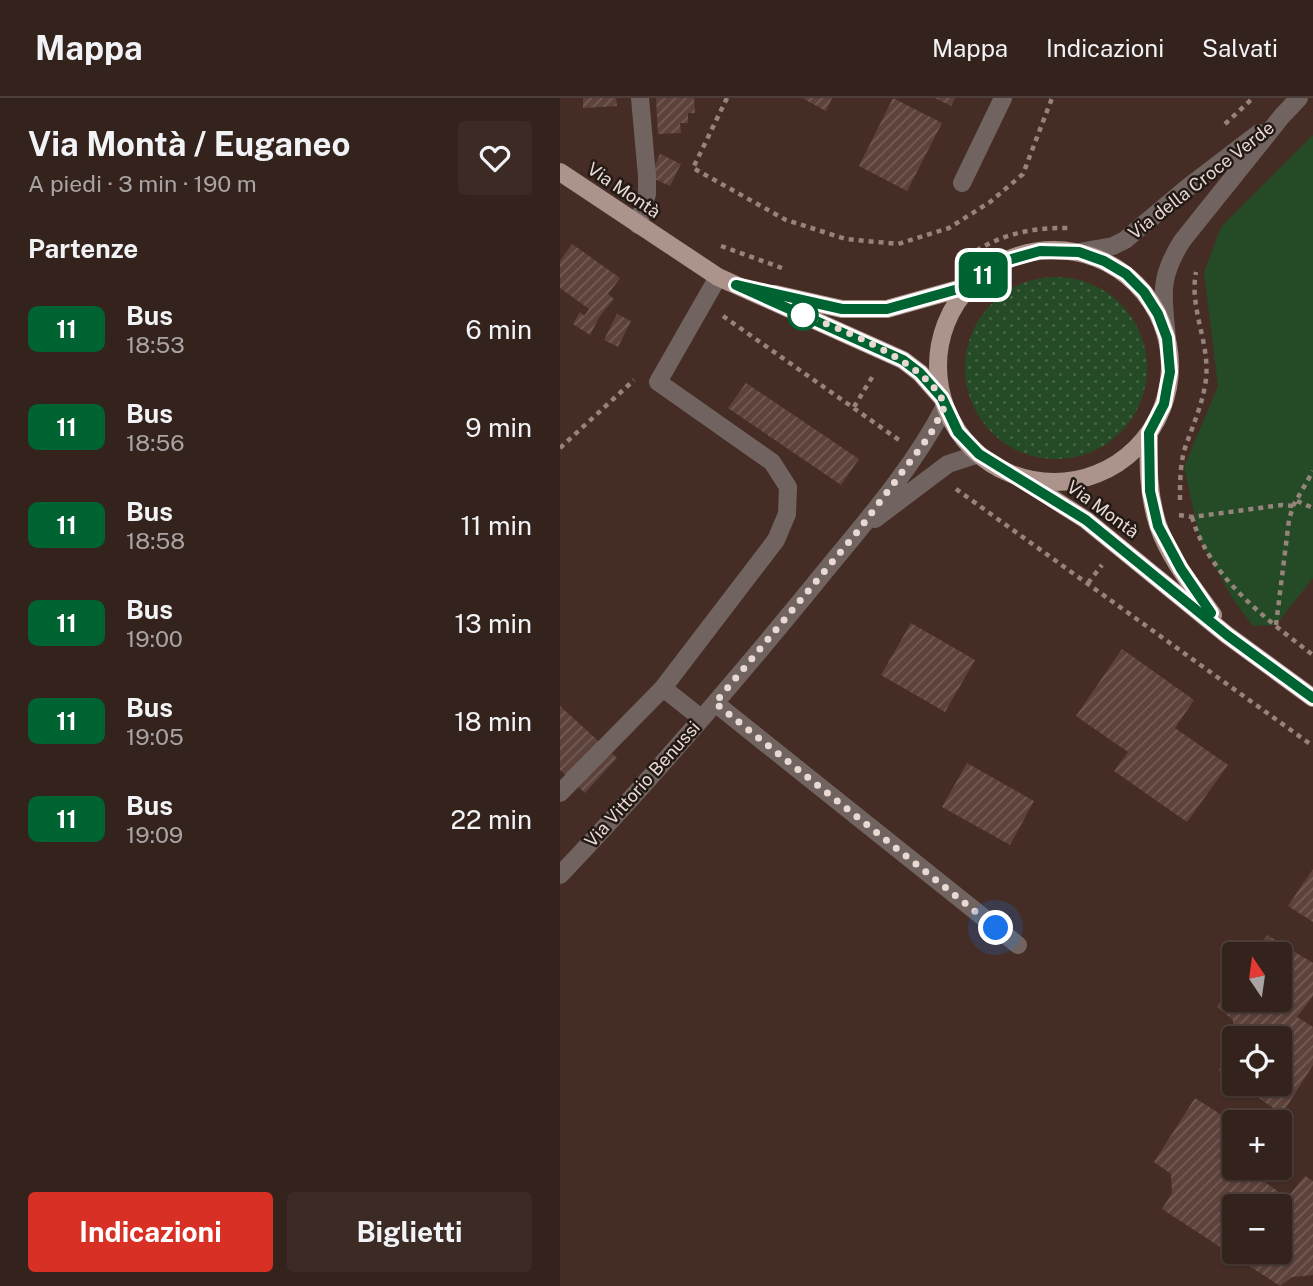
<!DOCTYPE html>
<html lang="it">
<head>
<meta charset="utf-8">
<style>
	body { margin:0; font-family:"Public Sans",sans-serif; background:#3c2a25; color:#f1f3f6; height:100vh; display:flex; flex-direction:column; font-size:26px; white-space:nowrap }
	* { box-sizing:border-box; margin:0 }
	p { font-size:23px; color:#a9a4a3 }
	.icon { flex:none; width:38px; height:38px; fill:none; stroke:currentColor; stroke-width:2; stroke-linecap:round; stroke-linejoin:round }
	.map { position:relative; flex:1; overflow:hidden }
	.drawer { display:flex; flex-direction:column; background:#34221c; width:560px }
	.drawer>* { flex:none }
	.badge { padding:0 14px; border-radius:10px; font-size:24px; line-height:46px }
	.needle { width:46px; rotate:347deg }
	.tools { position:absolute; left:662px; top:844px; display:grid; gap:14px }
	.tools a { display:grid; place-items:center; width:70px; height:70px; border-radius:7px; background:#34221c; box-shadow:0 2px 5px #0004,0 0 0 2px #4e3f3b; font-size:35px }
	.you { position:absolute; width:35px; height:35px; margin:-18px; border:5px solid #fff; border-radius:50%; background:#1a73e8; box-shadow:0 0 0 10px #1a73e833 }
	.map>.badge { position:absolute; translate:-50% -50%; box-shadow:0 0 0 4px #fff }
	h2 { padding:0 28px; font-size:26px; line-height:63px }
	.round { display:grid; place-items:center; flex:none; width:74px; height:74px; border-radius:7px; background:#3c2a25 }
	.summary { display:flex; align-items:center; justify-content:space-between; height:119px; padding:0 28px }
	h1 { font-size:33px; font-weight:700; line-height:52px }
	.button { display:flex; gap:14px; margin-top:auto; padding:14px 28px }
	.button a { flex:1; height:80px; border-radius:7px; background:#d93025; color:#fff; font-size:28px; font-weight:700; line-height:80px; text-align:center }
	.button a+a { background:#3c2a25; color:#f1f3f6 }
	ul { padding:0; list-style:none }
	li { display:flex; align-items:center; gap:21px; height:98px; padding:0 28px }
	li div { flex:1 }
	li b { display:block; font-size:26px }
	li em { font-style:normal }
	li .badge { min-width:77px; font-weight:700; text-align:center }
	header { display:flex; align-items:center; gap:42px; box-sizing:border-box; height:98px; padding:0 35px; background:#34221c; border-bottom:2px solid #4e3f3b }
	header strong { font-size:33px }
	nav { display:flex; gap:38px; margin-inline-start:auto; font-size:24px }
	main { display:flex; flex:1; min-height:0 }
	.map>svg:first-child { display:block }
</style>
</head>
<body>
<header>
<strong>Mappa</strong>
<nav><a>Mappa</a><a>Indicazioni</a><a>Salvati</a></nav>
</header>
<main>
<section class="drawer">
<div class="summary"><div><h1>Via Montà / Euganeo</h1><p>A piedi · 3 min · 190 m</p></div><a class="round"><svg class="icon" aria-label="heart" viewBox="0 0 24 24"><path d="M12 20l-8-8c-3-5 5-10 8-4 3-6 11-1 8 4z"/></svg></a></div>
<h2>Partenze</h2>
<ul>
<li><span class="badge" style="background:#006332;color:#fff">11</span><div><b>Bus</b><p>18:53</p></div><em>6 min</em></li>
<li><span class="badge" style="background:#006332;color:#fff">11</span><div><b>Bus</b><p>18:56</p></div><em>9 min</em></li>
<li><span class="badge" style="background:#006332;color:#fff">11</span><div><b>Bus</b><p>18:58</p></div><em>11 min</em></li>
<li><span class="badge" style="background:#006332;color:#fff">11</span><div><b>Bus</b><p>19:00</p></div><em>13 min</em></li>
<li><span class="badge" style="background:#006332;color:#fff">11</span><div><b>Bus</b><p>19:05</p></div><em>18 min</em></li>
<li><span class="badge" style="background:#006332;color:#fff">11</span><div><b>Bus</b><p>19:09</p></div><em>22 min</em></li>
</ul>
<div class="button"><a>Indicazioni</a><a>Biglietti</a></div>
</section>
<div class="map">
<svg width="753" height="1188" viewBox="0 0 753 1188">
	<defs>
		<pattern id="garden-dots" width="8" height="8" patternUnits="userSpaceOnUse" patternTransform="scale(1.75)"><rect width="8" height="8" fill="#244b25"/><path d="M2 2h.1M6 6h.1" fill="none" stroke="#446444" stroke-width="1.8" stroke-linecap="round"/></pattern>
		<pattern id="building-hatch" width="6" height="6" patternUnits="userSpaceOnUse" patternTransform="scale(1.75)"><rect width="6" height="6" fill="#5c423b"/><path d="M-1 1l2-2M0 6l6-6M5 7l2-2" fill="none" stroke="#735d56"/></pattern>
	</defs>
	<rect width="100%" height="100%" fill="#452d25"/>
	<path fill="#244b25" d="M 753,37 L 753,480 L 716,527 L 693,528 L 673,501 L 640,442 L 624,369 L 658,288 L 644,174 L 661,129 Z"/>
	<path fill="url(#garden-dots)" d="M405 270a91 91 0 1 1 182 0a91 91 0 1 1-182 0Z"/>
	<path fill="url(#building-hatch)" fill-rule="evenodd" d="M 23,0 L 56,0 L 57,8 L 23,10 Z
		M 96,0 L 134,0 L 135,15 L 128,15 L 128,25 L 120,25 L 121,35 L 98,36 Z
		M 242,0 L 272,0 L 266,13 Z
		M 333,0 L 382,25 L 347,93 L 299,68 Z
		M 375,0 L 395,0 L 391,8 Z
		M 100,56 L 121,66 L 110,88 L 90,79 Z
		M 12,146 L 60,180 L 48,196 L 54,201 L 40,218 L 30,237 L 13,226 L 20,214 L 24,218 L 29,211 L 0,190 L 0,163 Z
		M 57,216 L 71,223 L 58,249 L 44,242 Z
		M 186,285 L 299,361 L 281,387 L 168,310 Z
		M 351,525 L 415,562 L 385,614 L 321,577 Z
		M 562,551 L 634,602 L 615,630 L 668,667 L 627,724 L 554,673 L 568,654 L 516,618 Z
		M 0,608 L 57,660 L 25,695 L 0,672 Z
		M 407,665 L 474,703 L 450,747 L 382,709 Z
		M 753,771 L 753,824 L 728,808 Z
		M 707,837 L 753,865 L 753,898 L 737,919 L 753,929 L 753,967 L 722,1016 L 677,985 L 719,985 L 719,940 L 674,940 L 673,922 L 657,909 L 674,885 L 674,901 L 719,901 L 719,856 L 694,856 Z
		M 674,950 L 674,983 L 658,972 Z
		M 635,1000 L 674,1025 L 674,1069 L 684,1069 L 727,1100 L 745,1078 L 753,1083 L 753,1177 L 732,1179 L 720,1188 L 602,1111 L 612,1095 L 611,1076 L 594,1064 ZM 674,1108 L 719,1108 L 719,1153 L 674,1153 Z"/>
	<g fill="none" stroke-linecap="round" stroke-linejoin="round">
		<path stroke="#96837c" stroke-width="4.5" stroke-dasharray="5 5" stroke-linecap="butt" d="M 167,0 L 133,70 L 226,122 L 286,141 L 338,146 L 389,130 L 430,104 L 463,76 L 492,0
			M 665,26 L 693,0
			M 161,148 L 222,170
			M 400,164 C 433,138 468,129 509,130
			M 163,218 L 339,342
			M 294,309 L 314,276
			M 0,350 L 74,282
			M 396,391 L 753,648
			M 620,402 C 620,386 620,369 624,353 C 632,329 643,306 646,281 C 650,244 629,211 636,174
			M 737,403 L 753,410
			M 619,417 L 632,419 L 722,407 L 733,408
			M 632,419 C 649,479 706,521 753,557
			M 528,485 L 542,467
			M 716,527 L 729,422 L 733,408 L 753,373"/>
		<path stroke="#716460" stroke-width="18" d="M 402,85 L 443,0
			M 78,127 L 87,96 L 87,78 L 80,0
			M 519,154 L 553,148 L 565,142 L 627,90 L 699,35
			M 607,240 C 603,198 598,181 622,143 L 722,18 L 739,0
			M 315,421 L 388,366 L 419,356
			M 103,590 L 141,620
			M 155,605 L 458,847
			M 0,695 L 103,590 L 216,442 L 227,416 L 228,389 L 212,364 L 98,284 L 158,179
			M 0,777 C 88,685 172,587 253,488 C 299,431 351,374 385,308"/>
		<path stroke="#ac938c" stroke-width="18" d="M 0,74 L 158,179 L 343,262 L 360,275 L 382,300
			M378 268a116 116 0 1 1 232 0a116 116 0 1 1-232 0Z
			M 215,196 L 282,211 L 327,211 L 409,188
			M 589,335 C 588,366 588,397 598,427 C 609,460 633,489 653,517
			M 465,383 L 526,422 L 667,537 L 753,600"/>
	</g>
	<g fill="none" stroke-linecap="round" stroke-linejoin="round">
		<defs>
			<path id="line" d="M 651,515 L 621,471 L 598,428 L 590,393 L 589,335 L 604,306 L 607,289 L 610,274 L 607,240 L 598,216 L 584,194 L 566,176 L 544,163 L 519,154 L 480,153 L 441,164 L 409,188 L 327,211 L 282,211 L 176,187 L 343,262 L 360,275 L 382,300 L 398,334 L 419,356 L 526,422 L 667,537 L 753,600"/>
		</defs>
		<use href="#line" stroke="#fff" stroke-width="16"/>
		<use href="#line" stroke="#006332" stroke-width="10"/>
		<path stroke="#e8d9d3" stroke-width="7" stroke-dasharray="0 12.6" d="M 243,217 C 282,231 371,266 385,308 L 370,337 L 298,433 L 155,605 L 436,830"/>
	</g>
	<circle fill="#fff" stroke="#006332" stroke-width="3.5" cx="243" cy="217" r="14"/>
	<g text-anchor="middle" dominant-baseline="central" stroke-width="5" stroke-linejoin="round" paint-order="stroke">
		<g font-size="18" fill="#e8d9d3" stroke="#231915">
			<text transform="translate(641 82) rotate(-38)">Via della Croce Verde</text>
			<text transform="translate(64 92) rotate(34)">Via Montà</text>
			<text transform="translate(543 411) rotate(36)">Via Montà</text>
			<text transform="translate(82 686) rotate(-48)">Via Vittorio Benussi</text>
		</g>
	</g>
</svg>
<div class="tools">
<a><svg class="needle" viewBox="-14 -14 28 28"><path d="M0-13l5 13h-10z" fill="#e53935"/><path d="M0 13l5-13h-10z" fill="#a9a4a3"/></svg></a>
<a><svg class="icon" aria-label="locate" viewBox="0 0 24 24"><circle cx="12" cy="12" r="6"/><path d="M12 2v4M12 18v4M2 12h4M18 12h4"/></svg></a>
<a>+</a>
<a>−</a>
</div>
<div class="you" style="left:436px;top:830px"></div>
<b class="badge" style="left:423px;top:177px;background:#006332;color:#fff">11</b>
</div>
</main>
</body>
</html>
